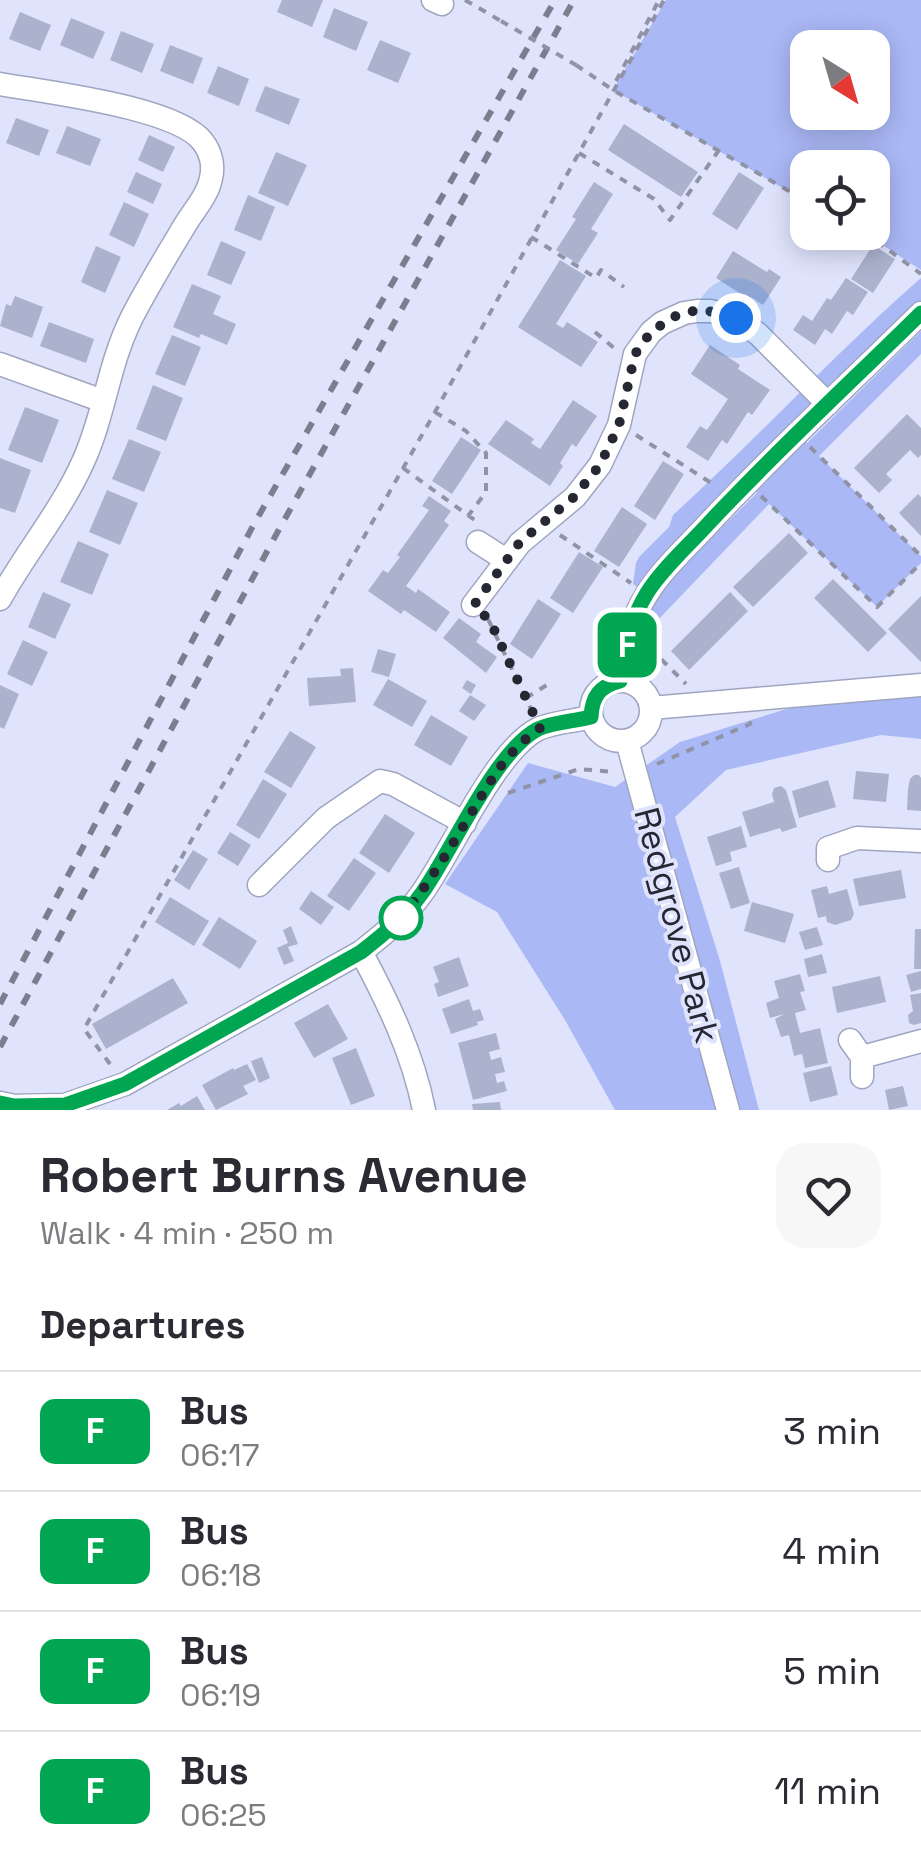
<!DOCTYPE html>
<html lang="en">
<head>
<meta charset="utf-8">
<style>
	body { margin:0; font-family:"Space Grotesk",sans-serif; background:#f7f7f7; color:#2b2b33; height:100vh; display:flex; flex-direction:column; font-size:38px; white-space:nowrap }
	* { box-sizing:border-box; margin:0 }
	p { font-size:32px; color:#7c7c81 }
	.icon { flex:none; width:55px; height:55px; fill:none; stroke:currentColor; stroke-width:2; stroke-linecap:round; stroke-linejoin:round }
	.map { position:relative; height:1110px; overflow:hidden }
	.drawer { display:flex; flex-direction:column; background:#fff; flex:1 }
	.drawer>* { flex:none }
	.badge { padding:0 20px; border-radius:15px; font-size:35px; line-height:65px }
	.needle { width:65px; rotate:143deg }
	.buttons { position:absolute; left:790px; top:30px; display:grid; gap:20px }
	.buttons a { display:grid; place-items:center; width:100px; height:100px; border-radius:20px; background:#fff; box-shadow:0 5px 25px #0003; font-size:50px }
	.you { position:absolute; width:50px; height:50px; margin:-25px; border:8px solid #fff; border-radius:50%; background:#1a73e8; box-shadow:0 0 0 15px #1a73e833 }
	.map>.badge { position:absolute; translate:-50% -50%; box-shadow:0 0 0 5px #fff }
	h2 { padding:0 40px; font-size:38px; line-height:90px }
	.round { display:grid; place-items:center; flex:none; width:105px; height:105px; border-radius:30px; background:#f7f7f7 }
	.head { display:flex; align-items:center; justify-content:space-between; height:170px; padding:0 40px }
	h1 { font-size:48px; font-weight:800; line-height:75px }
	ul { padding:0; list-style:none }
	li { display:flex; align-items:center; gap:30px; height:120px; padding:0 40px; border-top:2px solid #e1e1e2 }
	li div { flex:1 }
	li b { display:block; font-size:38px }
	li em { font-style:normal }
	li .badge { min-width:110px; font-weight:700; text-align:center }
	.map>svg:first-child { display:block }
</style>
</head>
<body>
<div class="map">
<svg width="921" height="1110" viewBox="0 0 921 1110">
	<rect width="100%" height="100%" fill="#dfe4fc"/>
	<path fill="#aab8f6" fill-rule="evenodd" d="M 666,0 L 921,0 L 921,270 L 864,233 L 872,232 L 872,168 L 808,168 L 807,202 L 613,90 ZM 808,48 L 872,48 L 872,112 L 808,112 Z
		M 921,278 L 921,301 L 732,482 L 637,587 L 633,584 L 636,563 L 639,557 L 669,527 L 673,515 C 758,438 835,353 921,278 Z
		M 921,331 L 921,354 L 819,456 L 921,556 L 921,563 L 877,607 L 769,504 L 656,622 L 645,617 L 666,582 L 757,493 L 747,482 L 797,434 L 807,443 Z
		M 921,696 L 921,739 L 881,735 L 726,770 L 675,817 L 720,961 L 759,1110 L 615,1110 L 565,1020 L 497,912 L 445,884 L 528,763 L 615,787 L 680,742 L 806,703 Z"/>
	<path fill="#abb2cd" d="M 282,0 L 323,0 L 312,27 L 277,12 Z
		M 334,8 L 368,22 L 356,51 L 323,37 Z
		M 20,12 L 51,25 L 40,51 L 9,39 Z
		M 71,18 L 105,32 L 93,59 L 60,45 Z
		M 121,31 L 154,44 L 142,73 L 110,60 Z
		M 380,40 L 411,53 L 398,83 L 367,70 Z
		M 170,45 L 203,58 L 193,84 L 160,71 Z
		M 218,66 L 249,79 L 239,106 L 207,93 Z
		M 265,86 L 300,99 L 289,125 L 255,111 Z
		M 16,118 L 49,130 L 39,156 L 6,143 Z
		M 624,124 L 698,172 L 681,197 L 608,150 Z
		M 67,126 L 101,139 L 90,166 L 56,153 Z
		M 149,135 L 175,147 L 163,172 L 138,160 Z
		M 276,152 L 307,165 L 288,206 L 258,193 Z
		M 136,172 L 162,184 L 153,204 L 127,192 Z
		M 739,172 L 764,188 L 737,230 L 712,214 Z
		M 594,182 L 613,194 L 591,229 L 598,233 L 578,264 L 556,250 L 576,219 L 572,217 Z
		M 248,195 L 275,207 L 261,241 L 234,230 Z
		M 124,202 L 149,214 L 134,247 L 109,235 Z
		M 221,241 L 246,252 L 231,285 L 207,275 Z
		M 873,245 L 895,259 L 873,293 L 851,279 Z
		M 96,246 L 121,257 L 105,293 L 81,282 Z
		M 733,251 L 767,272 L 769,269 L 781,277 L 763,305 L 751,297 L 749,299 L 716,278 Z
		M 560,260 L 586,276 L 556,324 L 563,328 L 567,322 L 598,342 L 581,367 L 518,327 Z
		M 846,278 L 868,292 L 853,315 L 847,311 L 832,334 L 825,329 L 815,345 L 793,330 L 803,315 L 812,321 L 827,298 L 831,300 Z
		M 192,284 L 221,296 L 213,314 L 236,324 L 227,345 L 201,334 L 199,338 L 173,327 Z
		M 15,296 L 43,307 L 32,338 L 0,326 L 6,304 L 11,306 Z
		M 49,322 L 94,339 L 86,363 L 40,346 Z
		M 172,335 L 201,347 L 185,386 L 155,374 Z
		M 710,345 L 740,365 L 738,369 L 770,390 L 752,415 L 748,412 L 727,444 L 722,440 L 708,461 L 686,447 L 700,426 L 707,430 L 728,399 L 691,374 Z
		M 153,385 L 183,398 L 166,441 L 136,429 Z
		M 573,400 L 597,416 L 576,447 L 572,444 L 560,463 L 563,466 L 550,486 L 488,444 L 506,420 L 534,439 L 531,443 L 540,449 Z
		M 25,407 L 59,420 L 42,463 L 8,450 Z
		M 907,414 L 921,428 L 921,455 L 918,458 L 910,450 L 886,474 L 892,480 L 879,493 L 854,468 Z
		M 461,437 L 481,450 L 452,494 L 432,481 Z
		M 129,439 L 161,452 L 144,492 L 112,479 Z
		M 0,458 L 31,470 L 15,513 L 0,508 Z
		M 663,461 L 684,474 L 655,520 L 634,506 Z
		M 107,490 L 138,503 L 120,545 L 89,532 Z
		M 918,494 L 921,497 L 921,536 L 899,513 Z
		M 429,496 L 451,511 L 444,521 L 449,525 L 406,586 L 416,593 L 418,589 L 450,612 L 436,632 L 404,610 L 401,614 L 368,591 L 383,570 L 388,573 L 400,557 L 397,555 L 429,510 L 422,506 Z
		M 622,507 L 647,524 L 619,567 L 594,551 Z
		M 789,533 L 808,553 L 753,607 L 733,587 Z
		M 78,541 L 109,554 L 92,595 L 60,582 Z
		M 579,552 L 603,567 L 573,613 L 550,598 Z
		M 833,579 L 887,633 L 868,652 L 814,598 Z
		M 43,592 L 71,604 L 55,639 L 28,627 Z
		M 730,592 L 748,611 L 689,670 L 671,651 Z
		M 921,596 L 921,662 L 888,629 Z
		M 538,599 L 561,614 L 532,659 L 510,644 Z
		M 459,618 L 481,634 L 476,642 L 497,657 L 486,673 L 443,638 Z
		M 23,640 L 48,652 L 32,686 L 7,674 Z
		M 378,649 L 396,654 L 389,677 L 371,672 Z
		M 353,668 L 356,702 L 309,706 L 307,678 L 341,676 L 340,669 Z
		M 388,679 L 427,701 L 412,727 L 373,705 Z
		M 467,680 L 476,685 L 471,694 L 462,688 Z
		M 0,685 L 19,694 L 4,729 L 0,727 Z
		M 470,695 L 486,705 L 474,721 L 459,711 Z
		M 431,715 L 468,737 L 451,766 L 414,745 Z
		M 290,731 L 316,747 L 291,788 L 264,772 Z
		M 856,771 L 889,774 L 886,802 L 853,799 Z
		M 914,775 L 919,775 L 921,778 L 921,811 L 907,810 L 908,789 L 910,779 Z
		M 263,779 L 287,794 L 259,839 L 236,825 Z
		M 828,780 L 836,807 L 799,818 L 792,791 Z
		M 781,786 L 786,790 L 797,827 L 782,832 L 780,828 L 750,837 L 742,812 L 774,802 L 772,794 L 774,788 Z
		M 385,814 L 415,833 L 389,873 L 359,853 Z
		M 741,826 L 747,847 L 730,852 L 732,861 L 716,866 L 707,837 Z
		M 230,832 L 251,845 L 238,866 L 217,853 Z
		M 193,850 L 208,859 L 189,890 L 174,880 Z
		M 354,858 L 376,873 L 349,911 L 327,896 Z
		M 739,867 L 750,903 L 731,909 L 719,873 Z
		M 901,870 L 906,898 L 859,906 L 853,879 Z
		M 827,886 L 829,894 L 847,889 L 854,914 L 851,920 L 835,925 L 827,922 L 826,916 L 818,918 L 811,890 Z
		M 311,891 L 334,907 L 321,925 L 299,909 Z
		M 170,897 L 209,921 L 194,946 L 155,922 Z
		M 752,902 L 794,914 L 785,943 L 744,931 Z
		M 219,917 L 257,941 L 240,969 L 202,945 Z
		M 291,926 L 298,944 L 288,947 L 294,961 L 284,965 L 277,948 L 288,943 L 283,930 Z
		M 817,927 L 823,945 L 805,950 L 799,932 Z
		M 915,929 L 921,929 L 921,969 L 914,969 Z
		M 822,954 L 827,973 L 808,977 L 804,959 Z
		M 459,957 L 469,986 L 438,997 L 434,984 L 439,982 L 433,967 Z
		M 921,971 L 921,989 L 911,992 L 906,975 Z
		M 800,974 L 805,991 L 800,992 L 806,1010 L 795,1013 L 800,1033 L 820,1028 L 828,1063 L 805,1068 L 802,1054 L 794,1056 L 789,1035 L 781,1037 L 775,1019 L 784,1014 L 770,1018 L 766,1003 L 779,998 L 774,981 Z
		M 880,976 L 886,1002 L 837,1013 L 832,987 Z
		M 173,978 L 188,1003 L 106,1049 L 92,1024 Z
		M 921,993 L 921,1023 L 914,1025 L 909,1023 L 908,1015 L 913,1011 L 910,995 Z
		M 469,999 L 473,1011 L 480,1009 L 484,1020 L 477,1022 L 478,1025 L 451,1034 L 442,1009 Z
		M 328,1004 L 348,1039 L 314,1058 L 294,1023 Z
		M 496,1033 L 500,1049 L 489,1052 L 491,1060 L 501,1057 L 505,1072 L 495,1074 L 497,1083 L 504,1081 L 507,1091 L 473,1100 L 458,1043 Z
		M 356,1048 L 375,1096 L 351,1105 L 332,1058 Z
		M 262,1057 L 270,1078 L 259,1083 L 251,1061 Z
		M 247,1064 L 256,1080 L 243,1086 L 248,1094 L 216,1110 L 202,1085 L 233,1068 L 234,1070 Z
		M 831,1066 L 838,1095 L 810,1102 L 803,1073 Z
		M 903,1086 L 908,1106 L 889,1110 L 885,1090 Z
		M 197,1096 L 205,1110 L 167,1110 L 179,1103 L 181,1106 Z
		M 500,1102 L 501,1110 L 473,1110 L 472,1104 Z"/>
	<g fill="none" stroke-linecap="round" stroke-linejoin="round">
		<defs>
			<path id="minor" d="M 433,0 L 442,4
				M 0,84 C 44,92 177,107 203,142 C 211,152 214,166 211,178 C 208,195 194,210 185,225 C 167,255 148,286 132,317 C 108,365 105,414 83,462 C 61,511 26,552 0,599
				M 0,364 L 103,401
				M 478,542 L 506,560
				M 473,605 L 520,543 L 575,497 L 600,465 L 619,425 L 635,354 L 651,332 L 662,323 L 684,313 L 697,311 L 711,311 L 736,318 L 758,334 L 828,404
				M 620,681 C 623,652 631,619 647,594 C 663,568 688,546 708,524 C 776,451 850,383 921,313
				M591 711a30 30 0 1 1 60 0a30 30 0 1 1-60 0Z
				M 651,708 L 921,685
				M 627,741 L 728,1110
				M 828,860 L 828,848 L 857,838 L 921,841
				M 259,885 L 326,818 L 380,781 L 393,784 L 465,823
				M 361,952 C 388,1002 413,1054 424,1110
				M 850,1040 L 862,1057 L 862,1077
				M 862,1057 L 921,1041
				M 0,1103 L 14,1106 L 65,1105 L 125,1084 L 361,952 C 384,934 405,917 422,893 C 452,851 495,751 538,729 C 553,722 575,721 591,717"/>
		</defs>
		<use href="#minor" stroke="#9fa5c0" stroke-width="25"/>
		<path stroke="#8f93a5" stroke-width="4" stroke-dasharray="8 8" stroke-linecap="butt" d="M 465,0 L 501,21
			M 576,65 L 613,90 L 808,202
			M 616,81 L 659,0
			M 579,153 L 654,199 L 670,220 L 719,150
			M 864,232 L 921,274
			M 531,237 L 596,278 L 601,270 L 624,287
			M 824,238 L 828,232
			M 595,332 L 614,348
			M 435,412 L 466,431 L 486,453 L 486,492 L 468,516
			M 636,435 L 716,486
			M 810,447 L 921,556
			M 403,468 L 476,521
			M 761,496 L 877,607 L 921,563
			M 560,535 L 631,583
			M 488,619 L 531,709
			M 650,648 L 686,684
			M 526,698 L 550,683
			M 657,764 L 750,724 L 751,720
			M 508,793 L 579,769 L 615,772
			M 110,1064 L 84,1029 L 435,412 L 664,0"/>
		<use href="#minor" stroke="#fff" stroke-width="22"/>
		<path stroke="#7b7e8f" stroke-width="6" stroke-dasharray="12 12" stroke-linecap="butt" d="M 0,1004 L 254,524 L 555,0
			M 0,1047 L 277,533 L 574,0"/>
		<path stroke="#8f93a5" stroke-width="4" stroke-dasharray="8 8" stroke-linecap="butt" d="M 501,21 L 576,65"/>
	</g>
	<g fill="none" stroke-linecap="round" stroke-linejoin="round">
		<defs>
			<path id="line" d="M 0,1103 L 14,1106 L 65,1105 L 125,1084 L 361,952 C 384,934 405,917 422,893 C 452,851 495,751 538,729 C 553,722 575,721 591,717 C 592,696 600,686 620,681 C 623,652 631,619 647,593 C 663,568 688,546 708,524 C 776,451 850,383 921,313"/>
		</defs>
		<use href="#line" stroke="#fff" stroke-width="22"/>
		<use href="#line" stroke="#00a651" stroke-width="15"/>
		<path stroke="#252732" stroke-width="10" stroke-dasharray="0 18" d="M 401,918 L 396,924 C 423,892 445,857 467,820 C 490,783 503,754 540,728 L 490,621 L 474,605 L 520,542 L 574,497 L 600,465 L 619,425 L 635,354 L 651,332 L 673,317 L 697,310 L 724,313 L 736,318"/>
	</g>
	<circle fill="#fff" stroke="#00a651" stroke-width="5" cx="401" cy="918" r="20"/>
	<g text-anchor="middle" dominant-baseline="central" stroke-width="8" stroke-linejoin="round" paint-order="stroke">
		<g font-size="35" fill="#252732" stroke="#dfe4fc">
			<text transform="translate(677 925) rotate(75)">Redgrove Park</text>
		</g>
	</g>
</svg>
<div class="buttons">
<a><svg class="needle" viewBox="-14 -14 28 28"><path d="M0-13l5 13h-10z" fill="#e53935"/><path d="M0 13l5-13h-10z" fill="#7c7c81"/></svg></a>
<a><svg class="icon" aria-label="locate" viewBox="0 0 24 24"><circle cx="12" cy="12" r="6"/><path d="M12 2v4M12 18v4M2 12h4M18 12h4"/></svg></a>
</div>
<div class="you" style="left:736px;top:318px"></div>
<b class="badge" style="left:627px;top:645px;background:#00a651;color:#fff">F</b>
</div>
<section class="drawer">
<div class="head"><div><h1>Robert Burns Avenue</h1><p>Walk · 4 min · 250 m</p></div><a class="round"><svg class="icon" aria-label="heart" viewBox="0 0 24 24"><path d="M12 20l-8-8c-3-5 5-10 8-4 3-6 11-1 8 4z"/></svg></a></div>
<h2>Departures</h2>
<ul>
<li><span class="badge" style="background:#00a651;color:#fff">F</span><div><b>Bus</b><p>06:17</p></div><em>3 min</em></li>
<li><span class="badge" style="background:#00a651;color:#fff">F</span><div><b>Bus</b><p>06:18</p></div><em>4 min</em></li>
<li><span class="badge" style="background:#00a651;color:#fff">F</span><div><b>Bus</b><p>06:19</p></div><em>5 min</em></li>
<li><span class="badge" style="background:#00a651;color:#fff">F</span><div><b>Bus</b><p>06:25</p></div><em>11 min</em></li>
</ul>
</section>
</body>
</html>
